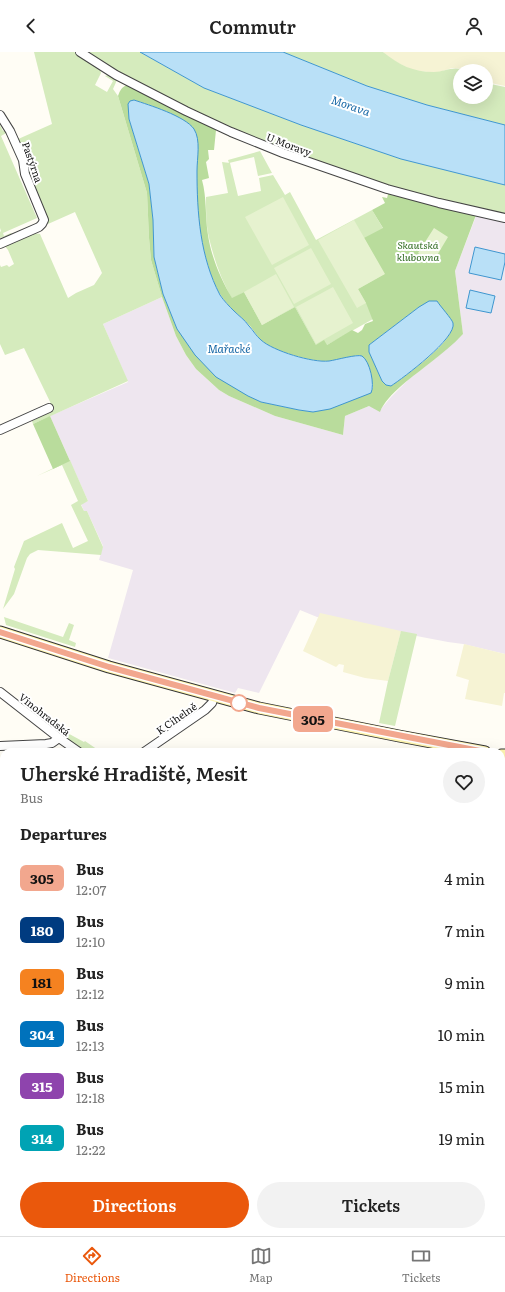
<!DOCTYPE html>
<html lang="en">
<head>
<meta charset="utf-8">
<style>
	body { margin:0; font-family:Literata,serif; background:#f2f2f2; color:#222; height:100vh; display:flex; flex-direction:column; font-size:15px; white-space:nowrap }
	* { box-sizing:border-box; margin:0 }
	p { font-size:13px; color:#767676 }
	.icon { flex:none; width:22px; height:22px; fill:none; stroke:currentColor; stroke-width:2; stroke-linecap:round; stroke-linejoin:round }
	.map { position:relative; flex:1; overflow:hidden }
	.side { position:absolute; left:0px; top:696px; width:505px; height:488px; display:flex; flex-direction:column; background:#fff; border-radius:12px 12px 0 0; box-shadow:0 4px 16px #0002 }
	.side>* { flex:none }
	.badge { padding:0 8px; border-radius:6px; font-size:14px; line-height:26px }
	.buttons { position:absolute; left:453px; top:12px; display:grid; gap:8px }
	.buttons a { display:grid; place-items:center; width:40px; height:40px; border-radius:50%; background:#fff; box-shadow:0 4px 16px #0002; font-size:20px }
	.map>.badge { position:absolute; translate:-50% -50%; box-shadow:0 0 0 2px #fff }
	h2 { padding:0 20px; font-size:15px; line-height:36px }
	.round { display:grid; place-items:center; flex:none; width:42px; height:42px; border-radius:21px; background:#f2f2f2 }
	.headline { display:flex; align-items:center; justify-content:space-between; height:68px; padding:0 20px }
	h1 { font-size:19px; font-weight:600; line-height:30px }
	.cta { display:flex; gap:8px; margin-top:auto; padding:8px 20px }
	.cta a { flex:1; height:46px; border-radius:24px; background:#ea580c; color:#fff; font-size:16px; font-weight:600; line-height:46px; text-align:center }
	.cta a+a { background:#f2f2f2; color:#222 }
	ul { padding:0; list-style:none }
	li { display:flex; align-items:center; gap:12px; height:52px; padding:0 20px }
	li div { flex:1 }
	li b { display:block; font-size:15px }
	li em { font-style:normal }
	li .badge { min-width:44px; font-weight:700; text-align:center }
	header { display:flex; justify-content:space-between; align-items:center; height:52px; padding:0 20px; background:#fff; font-size:18px; font-weight:600 }
	.menu { display:flex; justify-content:space-around; align-items:center; height:56px; border-top:1px solid #e0e0e0; background:#fff; font-size:11px; color:#767676 }
	.menu a { display:grid; justify-items:center; gap:2px }
	.menu .on { color:#ea580c }
	.map>svg:first-child { display:block }
</style>
</head>
<body>
<header><svg class="icon" aria-label="back" viewBox="0 0 24 24"><path d="M15 5l-7 7 7 7"/></svg>Commutr<svg class="icon" aria-label="person" viewBox="0 0 24 24"><circle cx="12" cy="8" r="4"/><path d="M4 21q1-7 8-7t8 7"/></svg></header>
<div class="map">
<svg width="505" height="1184" viewBox="0 0 505 1184">
	<rect width="100%" height="100%" fill="#fffdf5"/>
	<path fill="#eee6ef" d="M 476,164 L 505,170 L 505,602 L 463,592 L 448,590 L 317,565 L 300,558 L 259,641 L 238,636 L 235,641 L 108,606 L 133,518 L 99,508 L 103,494 L 87,459 L 84,459 L 81,452 L 88,449 L 50,364 L 128,330 L 103,272 L 162,245 L 176,284 L 186,303 L 196,317 L 219,338 L 229,344 L 275,364 L 343,383 L 345,364 L 369,354 L 381,357 L 391,345 L 409,327 L 430,311 L 463,282 L 455,219 Z"/>
	<path fill="#f6f3d4" d="M 383,0 L 505,0 L 505,34 L 486,30 L 486,19 L 465,19 L 462,17 L 452,16 L 436,21 L 411,18 L 391,7 Z
		M 320,561 L 401,579 L 388,629 L 365,626 L 343,620 L 344,613 L 339,612 L 336,615 L 303,599 Z
		M 464,592 L 505,602 L 505,641 L 504,641 L 502,654 L 465,647 L 469,628 L 456,624 Z
		M 153,1180 L 271,1180 L 269,1184 L 161,1184 Z
		M 292,1180 L 362,1180 L 363,1184 L 290,1184 Z"/>
	<path fill="#d5ebbd" d="M 34,0 L 74,0 L 100,17 L 101,21 L 95,33 L 107,40 L 113,29 L 105,24 L 108,23 L 117,28 L 113,37 L 118,44 L 147,141 L 149,186 L 151,208 L 162,245 L 103,272 L 128,329 L 33,372 L 32,369 L 54,358 L 24,296 L 5,303 L 0,292 L 0,213 L 1,215 L 7,213 L 9,215 L 14,212 L 8,198 L 4,193 L 33,181 L 40,182 L 68,246 L 76,241 L 94,233 L 102,221 L 75,160 L 48,172 L 27,121 L 26,118 L 28,116 L 16,88 L 52,72 Z
		M 84,0 L 140,0 L 204,36 L 301,73 L 401,107 L 505,133 L 505,164 L 429,146 L 320,112 L 235,79 L 129,28 Z
		M 283,0 L 383,0 C 399,13 413,20 434,20 C 445,20 454,13 465,19 L 460,19 L 460,45 L 486,45 L 486,31 L 505,35 L 505,73 L 427,53 L 367,34 Z
		M 0,73 L 3,79 L 7,77 L 8,80 L 1,84 L 37,166 L 3,181 L 4,184 L 11,181 L 12,182 L 0,186 L 0,180 L 1,179 L 0,176 Z
		M 260,99 L 272,121 L 258,124 L 254,105 L 229,111 L 228,108 Z
		M 222,110 L 230,111 L 238,144 L 261,139 L 259,126 L 273,123 L 285,143 L 290,140 L 316,188 L 372,158 L 387,183 L 385,222 L 359,237 L 367,251 L 373,267 L 327,293 L 316,293 L 295,255 L 262,273 L 244,240 L 232,247 C 221,227 214,207 209,186 C 206,173 206,158 206,145 L 228,141 Z
		M 70,408 L 88,449 L 81,453 L 84,459 L 87,459 L 103,495 L 101,503 L 38,498 L 30,502 L 27,506 L 14,542 L 3,557 L 15,517 L 14,515 L 24,489 L 62,471 L 73,496 L 88,489 L 71,453 L 78,449 L 62,413 L 37,424 Z
		M 4,565 L 63,585 L 69,571 L 74,573 L 69,588 L 76,591 L 75,595 L 6,573 Z
		M 401,579 L 417,582 L 395,674 L 379,671 L 388,629 Z
		M 51,672 L 84,690 L 85,689 L 101,700 L 83,700 L 50,674 Z
		M 501,867 L 505,867 L 505,972 L 501,970 Z
		M 0,988 L 4,988 L 4,1180 L 40,1180 L 37,1184 L 0,1184 Z
		M 501,1041 L 505,1050 L 505,1184 L 363,1184 L 362,1180 L 501,1180 Z"/>
	<path fill="#b9dc9c" fill-rule="evenodd" d="M 127,33 L 188,62 L 190,65 L 216,78 L 214,98 L 208,98 L 209,107 L 206,110 L 209,126 L 202,128 C 207,146 205,165 208,183 C 211,204 221,228 232,246 L 244,240 L 262,273 L 295,255 L 316,293 L 324,288 L 327,293 L 352,278 L 358,281 L 362,278 L 365,272 L 373,269 L 366,251 L 358,237 L 384,222 L 364,186 L 383,176 L 372,158 L 385,151 L 382,145 L 387,146 L 389,139 L 391,140 L 391,143 L 405,145 L 476,163 L 455,219 L 463,282 C 453,293 441,302 430,311 C 415,323 387,342 380,360 L 369,354 L 345,364 L 343,383 L 275,364 L 229,344 L 219,338 L 207,327 L 196,317 L 186,303 L 176,284 L 162,245 L 151,208 L 149,186 L 147,141 L 118,44 C 120,38 122,35 127,33 ZM 134,48 C 149,53 185,64 193,77 C 200,86 197,99 197,109 C 197,128 196,148 198,167 C 201,188 209,227 222,245 C 229,256 240,263 249,273 C 253,277 256,283 260,287 C 271,299 312,310 328,309 C 338,309 348,306 358,303 L 370,318 L 373,336 L 313,360 L 299,358 L 261,350 L 177,277 L 163,242 L 154,205 L 153,168 L 149,132 L 129,67 ZM 419,255 C 428,258 448,261 452,269 C 460,286 404,325 391,334 L 382,329 L 369,300 L 369,293 Z
		M 50,364 L 70,409 L 53,417 L 33,372 Z
		M 501,763 L 505,763 L 505,867 L 501,867 Z
		M 501,970 L 505,972 L 505,1015 L 501,1012 Z"/>
	<path fill="#e6f2cf" d="M 283,145 L 309,193 L 272,213 L 245,165 Z
		M 354,168 L 385,222 L 358,237 L 366,251 L 357,256 L 318,188 Z
		M 434,176 L 448,185 L 433,210 L 418,201 Z
		M 311,196 L 331,232 L 294,252 L 274,216 Z
		M 276,222 L 294,255 L 262,273 L 244,240 Z
		M 333,235 L 353,271 L 316,292 L 296,255 Z"/>
	<path fill="#b9e0f7" stroke="#3f96cf" d="M 140,0 L 283,0 L 367,34 L 427,53 L 505,73 L 505,133 L 401,107 L 301,73 L 204,36 Z
		M 134,48 C 149,53 185,64 194,77 C 201,88 197,106 197,119 C 197,161 200,205 220,243 C 224,249 229,254 234,259 C 239,264 245,268 249,274 C 253,278 256,284 261,288 C 273,299 313,311 329,309 C 336,308 357,302 362,304 C 370,309 375,333 371,341 L 330,357 L 313,360 L 299,358 L 261,350 L 248,344 L 216,325 L 195,303 L 177,277 L 163,242 L 154,205 L 153,168 L 149,132 L 129,67 L 128,52 L 130,49 Z
		M 475,195 L 505,202 L 505,210 L 501,228 L 469,221 Z
		M 470,238 L 495,244 L 491,261 L 466,256 Z
		M 429,249 L 437,249 C 440,254 452,267 453,271 C 457,286 403,326 391,334 L 386,333 L 382,329 L 369,300 L 369,293 L 419,255 Z
		M 0,994 L 4,995 L 4,1053 L 0,1052 Z"/>
	<g fill="none" stroke-linecap="round" stroke-linejoin="round">
		<path stroke="#3f96cf" stroke-width="2" d="M 55,1184 L 57,1180"/>
		<defs>
			<path id="street" d="M 80,0 L 116,23 L 186,59 L 231,80 L 283,101 L 387,137 L 439,151 L 505,166
				M 0,63 L 10,79 L 23,108 L 25,122 L 44,168 L 42,172 L 39,175 L 0,192
				M 0,378 L 49,356
				M 0,640 L 59,686 L 79,700
				M 0,694 L 46,692 L 52,691 L 59,686
				M 144,700 L 205,658 L 212,651 L 214,645
				M 0,803 L 4,802
				M 0,908 L 4,907
				M 80,1184 L 81,1180"/>
			<path id="secondary" d="M 0,580 L 109,615 L 259,656 L 399,684 L 485,700
				M 501,703 L 505,703"/>
		</defs>
		<use href="#street" stroke="#444" stroke-width="10"/>
		<use href="#secondary" stroke="#333" stroke-width="13"/>
		<use href="#street" stroke="#fff" stroke-width="8"/>
		<use href="#secondary" stroke="#fff6b0" stroke-width="11"/>
	</g>
	<g fill="none" stroke-linecap="round" stroke-linejoin="round">
		<defs>
			<path id="line" d="M 0,580 L 109,615 L 259,656 L 485,700"/>
		</defs>
		<use href="#line" stroke="#fff" stroke-width="9"/>
		<use href="#line" stroke="#f2a78e" stroke-width="6"/>
	</g>
	<circle fill="#fff" stroke="#f2a78e" stroke-width="2" cx="239" cy="651" r="8"/>
	<g text-anchor="middle" dominant-baseline="central" stroke-width="4" stroke-linejoin="round" paint-order="stroke">
		<g font-size="10" fill="#111" stroke="#fff">
			<text transform="translate(289 92) rotate(21)">U Moravy</text>
			<text transform="translate(33 110) rotate(71)">Pastýrna</text>
			<text transform="translate(45 662) rotate(38)">Vinohradská</text>
			<text transform="translate(176 666) rotate(-35)">K Cihelně</text>
		</g>
		<g font-size="10" font-style="italic" fill="#2f6b1f" stroke="#fff">
			<text x="418" y="192">Skautská<tspan x="418" dy="12">klubovna</tspan></text>
		</g>
		<g font-size="11" font-style="italic" fill="#1768a6" stroke="#fff">
			<text transform="translate(351 53) rotate(19)">Morava</text>
			<text x="229" y="296">Mařacké</text>
		</g>
	</g>
</svg>
<div class="buttons">
<a><svg class="icon" aria-label="layers" viewBox="0 0 24 24"><path d="M12 4l9 5-9 5-9-5zM3 14l9 5 9-5"/></svg></a>
</div>
<b class="badge" style="left:313px;top:667px;background:#f2a78e;color:#111">305</b>
<section class="side">
<div class="headline"><div><h1>Uherské Hradiště, Mesit</h1><p>Bus</p></div><a class="round"><svg class="icon" aria-label="heart" viewBox="0 0 24 24"><path d="M12 20l-8-8c-3-5 5-10 8-4 3-6 11-1 8 4z"/></svg></a></div>
<h2>Departures</h2>
<ul>
<li><span class="badge" style="background:#f2a78e;color:#111">305</span><div><b>Bus</b><p>12:07</p></div><em>4 min</em></li>
<li><span class="badge" style="background:#003b80;color:#fff">180</span><div><b>Bus</b><p>12:10</p></div><em>7 min</em></li>
<li><span class="badge" style="background:#f58220;color:#111">181</span><div><b>Bus</b><p>12:12</p></div><em>9 min</em></li>
<li><span class="badge" style="background:#0072bc;color:#fff">304</span><div><b>Bus</b><p>12:13</p></div><em>10 min</em></li>
<li><span class="badge" style="background:#8e44ad;color:#fff">315</span><div><b>Bus</b><p>12:18</p></div><em>15 min</em></li>
<li><span class="badge" style="background:#00a3b4;color:#fff">314</span><div><b>Bus</b><p>12:22</p></div><em>19 min</em></li>
</ul>
<div class="cta"><a>Directions</a><a>Tickets</a></div>
</section>
</div>
<nav class="menu">
<a class="on"><svg class="icon" aria-label="directions" viewBox="0 0 24 24"><path d="M12 3l9 9-9 9-9-9zM9 14v-3h6M13 9l2 2-2 2"/></svg>Directions</a>
<a><svg class="icon" aria-label="map" viewBox="0 0 24 24"><path d="M3 6l6-2 6 2 6-2v14l-6 2-6-2-6 2zM9 4v14M15 6v14"/></svg>Map</a>
<a><svg class="icon" aria-label="tickets" viewBox="0 0 24 24"><path d="M3 7h18v10H3zM15 7v10"/></svg>Tickets</a>
</nav>
</body>
</html>
